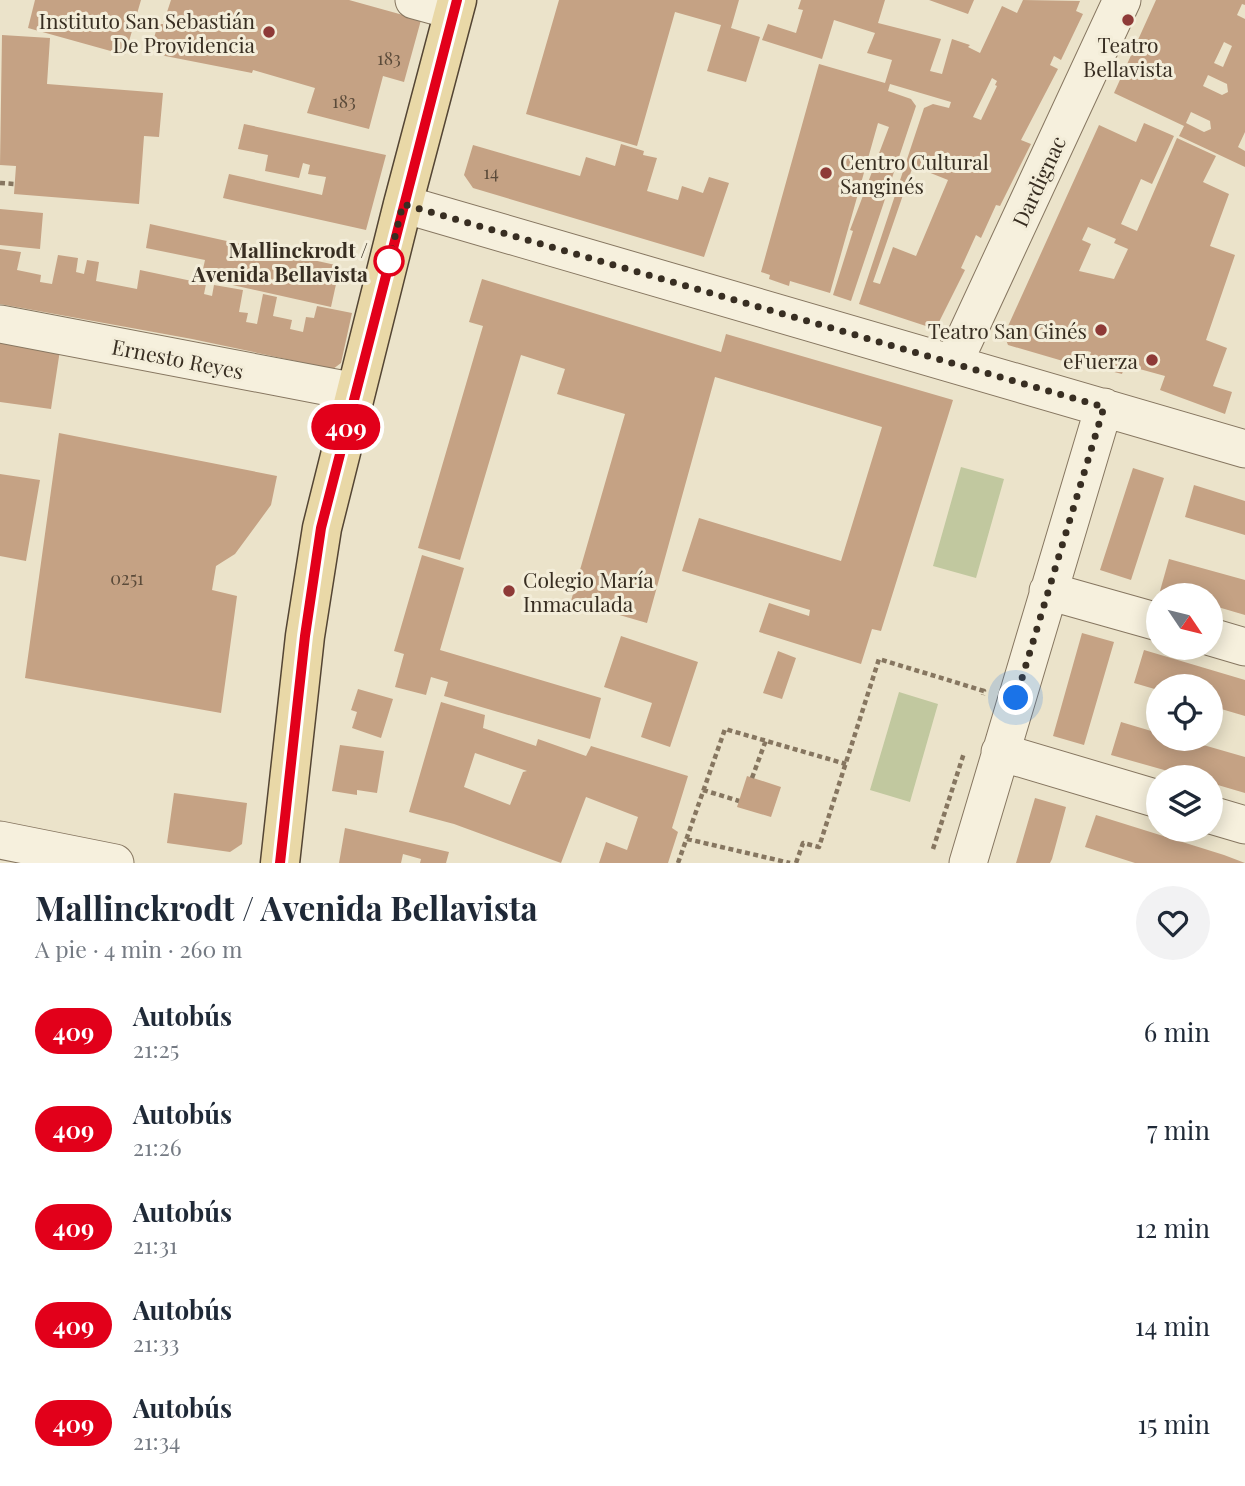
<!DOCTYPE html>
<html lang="es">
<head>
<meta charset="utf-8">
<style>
	body { margin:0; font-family:"Playfair Display",serif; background:#f2f2f3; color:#1f2937; height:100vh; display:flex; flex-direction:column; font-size:26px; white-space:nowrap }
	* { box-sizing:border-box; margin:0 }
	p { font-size:23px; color:#747a83 }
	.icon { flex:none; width:38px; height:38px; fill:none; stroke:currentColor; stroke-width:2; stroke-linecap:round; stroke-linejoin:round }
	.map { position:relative; height:863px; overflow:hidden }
	.sheet { display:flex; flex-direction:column; background:#fff; flex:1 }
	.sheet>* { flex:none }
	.badge { padding:0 14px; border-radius:23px; font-size:24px; line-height:46px }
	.needle { width:46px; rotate:125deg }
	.tools { position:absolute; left:1146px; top:583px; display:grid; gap:14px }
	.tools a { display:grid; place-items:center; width:77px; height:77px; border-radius:50%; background:#fff; box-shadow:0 4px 18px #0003; font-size:35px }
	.you { position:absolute; width:35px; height:35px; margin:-18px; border:5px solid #fff; border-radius:50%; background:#1a73e8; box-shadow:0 0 0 10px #1a73e833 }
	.map>.badge { position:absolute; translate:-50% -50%; box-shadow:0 0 0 4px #fff }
	.round { display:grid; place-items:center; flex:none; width:74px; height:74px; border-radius:37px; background:#f2f2f3 }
	.overview { display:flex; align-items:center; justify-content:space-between; height:119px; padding:0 35px }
	h1 { font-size:33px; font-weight:700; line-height:52px }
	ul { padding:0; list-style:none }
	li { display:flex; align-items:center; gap:21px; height:98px; padding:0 35px }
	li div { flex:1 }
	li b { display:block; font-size:26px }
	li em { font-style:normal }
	li .badge { min-width:77px; font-weight:700; text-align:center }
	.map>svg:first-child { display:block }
</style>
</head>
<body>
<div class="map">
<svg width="1245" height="863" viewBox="0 0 1245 863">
	<rect width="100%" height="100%" fill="#ebe3ca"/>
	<path fill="#c1c89f" d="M 961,467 L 1004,479 L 976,578 L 933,566 Z
		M 899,692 L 938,704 L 910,802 L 870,790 Z"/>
	<path fill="#c5a284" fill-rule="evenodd" d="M 35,0 L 141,0 L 125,55 L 28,28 Z
		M 171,0 L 349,0 L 421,20 L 404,82 L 383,76 L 369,129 L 307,113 L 315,88 L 253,70 L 252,73 L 160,55 L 162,48 L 152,45 L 158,24 L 163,24 Z
		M 559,0 L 739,0 L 731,28 L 760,37 L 746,82 L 707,71 L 721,25 L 675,12 L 637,146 L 526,114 Z
		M 801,0 L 885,0 L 878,23 L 941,39 L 930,71 L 942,74 L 952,39 L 970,45 L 968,47 L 980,53 L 1002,6 L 1017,13 L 1023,0 L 1080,1 L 1076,11 L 1083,14 L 1061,60 L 1054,56 L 1050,65 L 1058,69 L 1021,140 L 1031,144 L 1000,206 L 996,205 L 981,238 L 976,235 L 961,268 L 965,270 L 937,326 L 932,328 L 859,304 L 924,108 L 933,104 L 949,108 L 951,102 L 890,84 L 888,91 L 911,99 L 916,106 L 851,301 L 833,295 L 853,231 L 850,230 L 889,127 L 878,123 L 830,293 L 790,281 L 789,286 L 769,279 L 770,275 L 761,272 L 819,64 L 885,83 L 892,60 L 867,53 L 875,33 L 834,20 L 822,59 L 762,40 L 768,24 L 796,33 L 803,10 L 798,9 ZM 992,78 L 997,81 L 995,85 L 997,86 L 981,120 L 973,117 ZM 913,166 L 948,180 L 916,256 L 893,247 L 880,284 L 873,282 Z
		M 929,0 L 974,0 L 968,14 Z
		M 1156,0 L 1245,0 L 1245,5 L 1242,4 L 1237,15 L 1245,19 L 1245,132 L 1238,147 L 1245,151 L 1245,167 L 1179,136 L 1184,126 L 1114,93 ZM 1224,42 L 1232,46 L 1223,67 L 1214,63 ZM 1208,75 L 1227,84 L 1228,92 L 1222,95 L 1203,86 ZM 1191,112 L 1210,121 L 1211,129 L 1204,132 L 1186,123 Z
		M 2,35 L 50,38 L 47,84 L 163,93 L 159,137 L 144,136 L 139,204 L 14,194 L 16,166 L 0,165 Z
		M 1144,123 L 1174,136 L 1152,184 L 1141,179 L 1121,224 L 1137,231 L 1177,138 L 1216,156 L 1203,182 L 1229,194 L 1210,246 L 1235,255 L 1206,340 L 1227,348 L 1213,386 L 1232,392 L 1225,414 L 1160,390 L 1165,376 L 1125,365 L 1122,374 L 1087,365 L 1091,352 L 1087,351 L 1080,366 L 1008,345 L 1004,335 L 1099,125 L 1136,142 ZM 1088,227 L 1116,239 L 1114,243 L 1128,249 L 1114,279 L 1079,271 L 1091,244 L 1082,240 Z
		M 244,124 L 386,155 L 366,230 L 223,198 L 229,174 L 322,195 L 326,177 L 308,174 L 310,165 L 303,163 L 299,178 L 265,171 L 268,155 L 238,149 Z
		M 621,144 L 644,151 L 643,155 L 657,158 L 647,191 L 678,200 L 682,186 L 703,193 L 709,177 L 729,183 L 704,257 L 473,188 L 464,175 L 473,145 L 580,176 L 586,157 L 615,166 Z
		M 0,209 L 43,213 L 40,249 L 0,245 Z
		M 150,224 L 340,266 L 331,307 L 201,278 L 205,260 L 146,248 Z
		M 0,249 L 21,252 L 17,270 L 41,275 L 40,282 L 52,284 L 58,255 L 78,258 L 76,272 L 84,274 L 87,260 L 99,262 L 96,281 L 137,289 L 140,270 L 206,284 L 204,294 L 212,296 L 214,285 L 243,290 L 239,312 L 248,313 L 246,322 L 257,324 L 263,294 L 277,297 L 273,316 L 292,320 L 290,329 L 303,332 L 306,317 L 314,318 L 317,306 L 352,313 L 341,363 L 333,369 L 192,339 L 0,304 Z
		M 482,279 L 721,352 L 726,334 L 953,400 L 881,631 L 872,629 L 861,664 L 759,632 L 769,603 L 809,616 L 810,610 L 682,571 L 699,518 L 841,561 L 882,427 L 715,377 L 647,623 L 571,601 L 625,414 L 557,394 L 565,369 L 521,355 L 460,560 L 418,548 L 483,326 L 469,322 Z
		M 0,340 L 60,350 L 51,409 L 0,402 Z
		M 59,433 L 277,476 L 271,505 L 235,554 L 216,566 L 212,590 L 237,596 L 221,713 L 25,678 Z
		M 1133,468 L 1164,478 L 1131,580 L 1100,570 Z
		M 0,474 L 40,480 L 26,561 L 0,556 Z
		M 1194,485 L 1245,501 L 1245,535 L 1185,517 Z
		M 422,555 L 464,568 L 440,650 L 601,698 L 590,739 L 444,696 L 448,682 L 431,677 L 426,695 L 395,687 L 404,654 L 394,651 Z
		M 1169,559 L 1245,580 L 1245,615 L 1211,605 L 1211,595 L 1174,595 L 1160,591 Z
		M 1082,633 L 1114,642 L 1084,745 L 1053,736 Z
		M 621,636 L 698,662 L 670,747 L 641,737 L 652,703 L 604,687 Z
		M 1144,650 L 1245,680 L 1245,716 L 1211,706 L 1211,686 L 1158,686 L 1158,690 L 1134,683 Z
		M 778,651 L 796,658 L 782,699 L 763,693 Z
		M 358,689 L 393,699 L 381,738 L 352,728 L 357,712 L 351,710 Z
		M 441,702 L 485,715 L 483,728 L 536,746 L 538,739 L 586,756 L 591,746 L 688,776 L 672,828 L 678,832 L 668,863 L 599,863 L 606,842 L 627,850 L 638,817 L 586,797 L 561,863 L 454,824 L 409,812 ZM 475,753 L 527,771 L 523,772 L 510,805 L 464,787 Z
		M 1121,722 L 1158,733 L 1158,738 L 1179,738 L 1245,757 L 1245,793 L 1211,783 L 1211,777 L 1189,777 L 1111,755 Z
		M 340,745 L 384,751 L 377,793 L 357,790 L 357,795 L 332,791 Z
		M 747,776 L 781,787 L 771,817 L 737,807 Z
		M 174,793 L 247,803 L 242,844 L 230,852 L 167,843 Z
		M 1035,798 L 1066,807 L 1052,859 L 1050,863 L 1016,863 Z
		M 1096,815 L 1224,855 L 1245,863 L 1135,863 L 1085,847 Z
		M 345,828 L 449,852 L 446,863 L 420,863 L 421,859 L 403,854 L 401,863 L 339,863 Z"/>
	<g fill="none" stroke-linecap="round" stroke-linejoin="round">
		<defs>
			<path id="minor" d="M 414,0 L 454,11
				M 403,204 L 1245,449
				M 0,324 L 356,392
				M 954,362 L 1122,0
				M 1048,591 L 1158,622
				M 1211,637 L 1245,647
				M 1000,752 L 1158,799
				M 1211,815 L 1245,825
				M 0,840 L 115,863
				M 968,863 L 1104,407"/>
			<path id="major" d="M 280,863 L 305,636 L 322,528 L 403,204 L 457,0"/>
		</defs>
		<use href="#minor" stroke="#867660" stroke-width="39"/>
		<use href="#major" stroke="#544534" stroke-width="41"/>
		<path stroke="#867660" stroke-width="4.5" stroke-dasharray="5 3.5" stroke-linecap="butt" d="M 0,183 L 15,184
			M 752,778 L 766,740
			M 703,790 L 739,801
			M 687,839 L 790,863
			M 933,849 L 964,753
			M 678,863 L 725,729 L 846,764
			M 796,863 L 803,843 L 819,847 L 879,659 L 984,691 L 983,695"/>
		<use href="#minor" stroke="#f6f0dd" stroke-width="37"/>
		<use href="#major" stroke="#e9d8a7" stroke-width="38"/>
	</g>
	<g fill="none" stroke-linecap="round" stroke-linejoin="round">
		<defs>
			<path id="line" d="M 280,863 L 305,636 L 321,528 L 457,0"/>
		</defs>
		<use href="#line" stroke="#fff" stroke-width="16"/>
		<use href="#line" stroke="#e2001a" stroke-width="10"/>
		<path stroke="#382e22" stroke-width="7" stroke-dasharray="0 12.6" d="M 389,261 L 403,204 L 1104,407 L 1016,698"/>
	</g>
	<g fill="#8e3a37" stroke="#f3edd9" stroke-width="2.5">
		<circle cx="1128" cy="20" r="7"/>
		<circle cx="269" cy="32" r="7"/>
		<circle cx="826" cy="173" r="7"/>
		<circle cx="1101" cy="330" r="7"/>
		<circle cx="1152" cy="360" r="7"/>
		<circle cx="509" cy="591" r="7"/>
	</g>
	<circle fill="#fff" stroke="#e2001a" stroke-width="3.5" cx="389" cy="261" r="14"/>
	<g text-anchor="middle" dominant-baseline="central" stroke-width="6" stroke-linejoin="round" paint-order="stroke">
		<g font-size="18" fill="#5b4b3a">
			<text x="389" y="58">183</text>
			<text x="344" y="101">183</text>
			<text x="491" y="172">14</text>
			<text x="127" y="578">0251</text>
		</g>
		<g font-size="21" fill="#382e22" stroke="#f3edd9" text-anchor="end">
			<text x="255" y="20">Instituto San Sebastián<tspan x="255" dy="24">De Providencia</tspan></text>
			<text x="1128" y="44" text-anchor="middle">Teatro<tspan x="1128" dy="24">Bellavista</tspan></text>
			<text x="840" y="161" text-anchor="start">Centro Cultural<tspan x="840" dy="24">Sanginés</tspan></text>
			<text x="1087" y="330">Teatro San Ginés</text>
			<text x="1138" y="360">eFuerza</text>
			<text x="523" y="579" text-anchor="start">Colegio María<tspan x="523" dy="24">Inmaculada</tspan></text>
		</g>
		<g font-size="21" fill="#382e22" stroke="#f3edd9">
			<text transform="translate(1038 181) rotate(-65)">Dardignac</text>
			<text transform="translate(178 358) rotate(11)">Ernesto Reyes</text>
		</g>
		<g font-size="21" font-weight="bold" fill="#382e22" stroke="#f3edd9" text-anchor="end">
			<text x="368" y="249">Mallinckrodt /<tspan x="368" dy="24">Avenida Bellavista</tspan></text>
		</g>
	</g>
</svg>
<div class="tools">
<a><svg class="needle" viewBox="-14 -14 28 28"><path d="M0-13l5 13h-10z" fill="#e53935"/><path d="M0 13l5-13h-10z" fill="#747a83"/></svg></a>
<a><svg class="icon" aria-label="locate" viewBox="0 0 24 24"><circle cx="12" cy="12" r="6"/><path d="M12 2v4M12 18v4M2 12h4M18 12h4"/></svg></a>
<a><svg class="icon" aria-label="layers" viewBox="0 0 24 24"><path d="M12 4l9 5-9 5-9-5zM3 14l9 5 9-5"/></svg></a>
</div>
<div class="you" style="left:1016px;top:698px"></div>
<b class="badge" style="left:346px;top:427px;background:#e2001a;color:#fff">409</b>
</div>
<section class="sheet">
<div class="overview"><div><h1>Mallinckrodt / Avenida Bellavista</h1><p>A pie · 4 min · 260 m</p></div><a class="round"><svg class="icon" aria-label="heart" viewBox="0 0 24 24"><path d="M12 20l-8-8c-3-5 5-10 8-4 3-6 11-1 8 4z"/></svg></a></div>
<ul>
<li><span class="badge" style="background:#e2001a;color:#fff">409</span><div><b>Autobús</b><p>21:25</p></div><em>6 min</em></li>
<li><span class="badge" style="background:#e2001a;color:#fff">409</span><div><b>Autobús</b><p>21:26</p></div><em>7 min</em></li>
<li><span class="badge" style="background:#e2001a;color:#fff">409</span><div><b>Autobús</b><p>21:31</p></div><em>12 min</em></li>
<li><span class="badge" style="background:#e2001a;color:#fff">409</span><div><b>Autobús</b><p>21:33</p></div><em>14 min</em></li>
<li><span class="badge" style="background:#e2001a;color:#fff">409</span><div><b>Autobús</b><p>21:34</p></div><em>15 min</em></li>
</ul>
</section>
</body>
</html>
